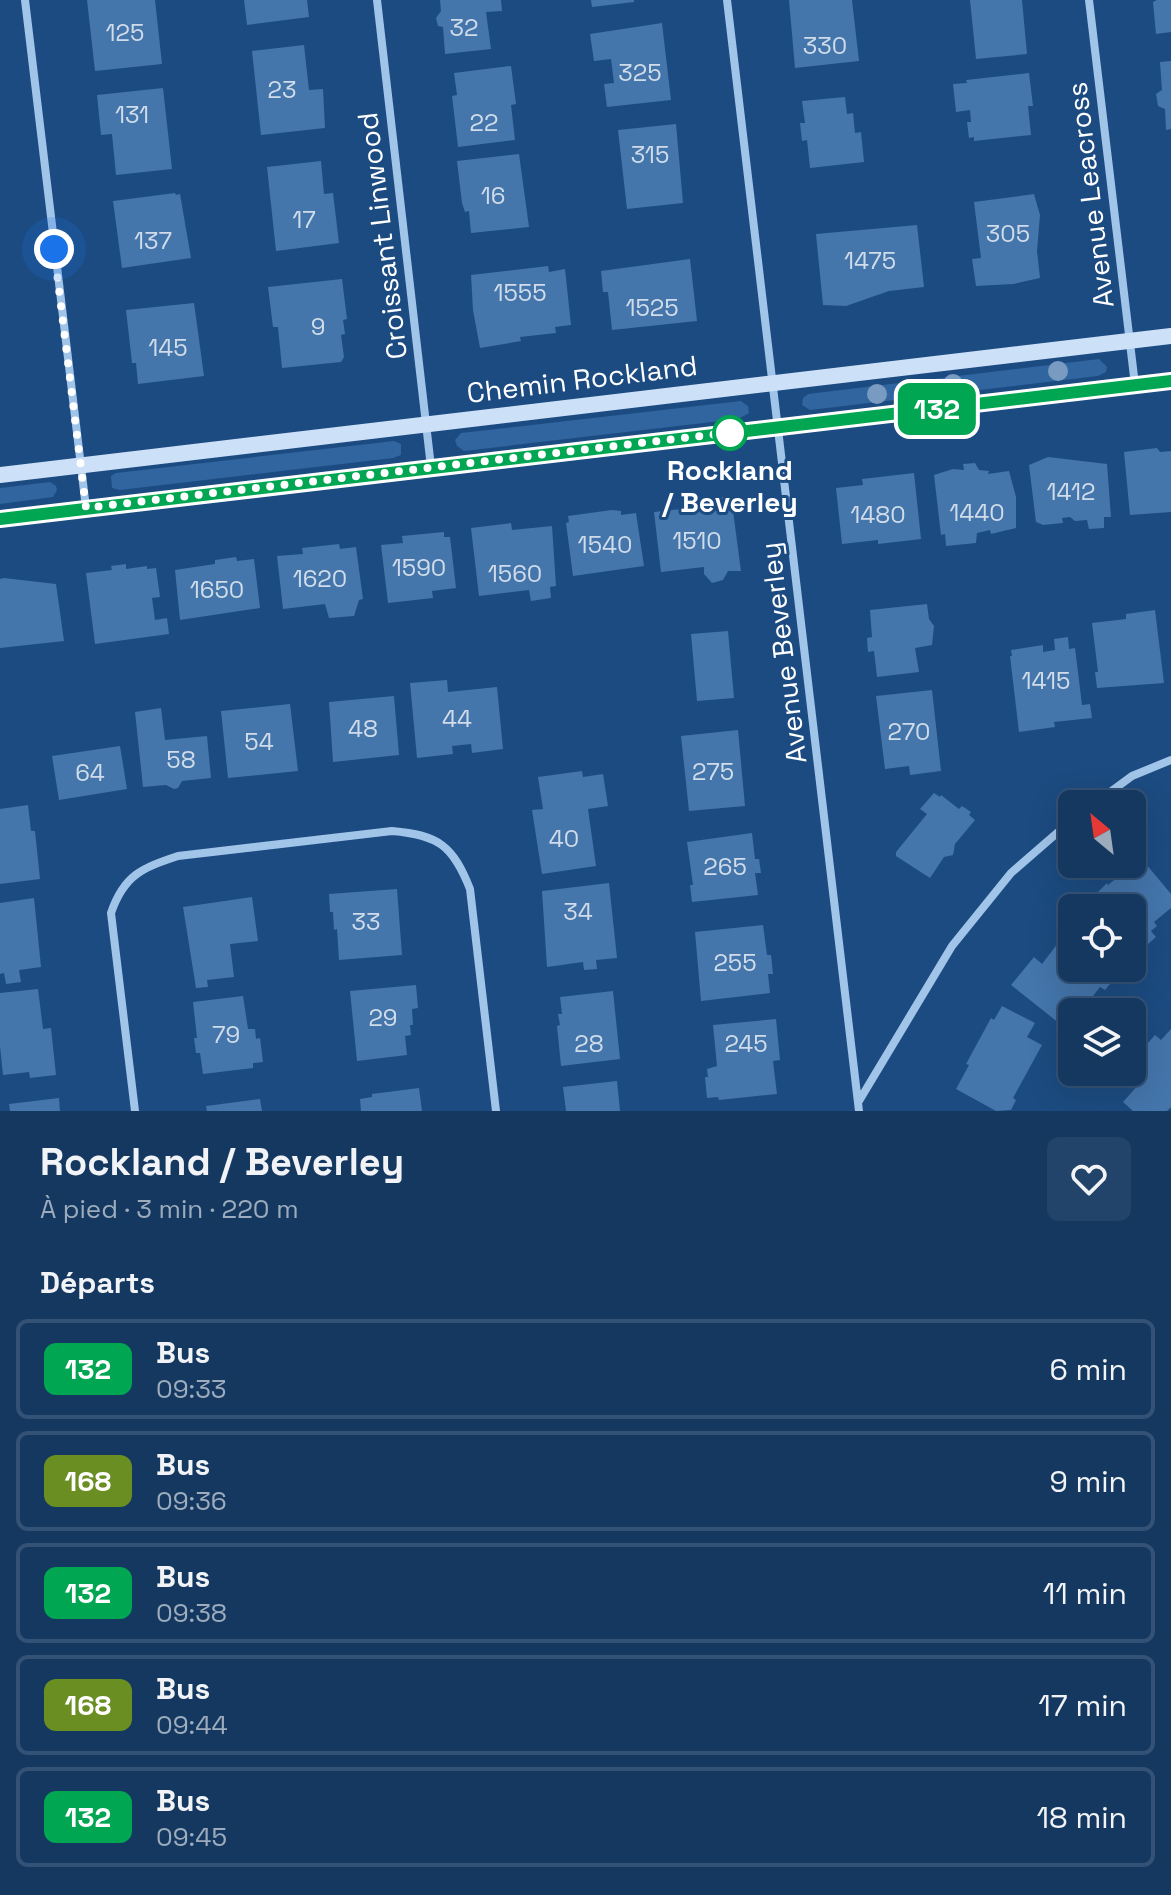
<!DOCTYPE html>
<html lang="fr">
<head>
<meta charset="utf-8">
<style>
	body { margin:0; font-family:"Space Grotesk",sans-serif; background:#22436a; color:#f1f3f6; height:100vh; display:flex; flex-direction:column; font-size:30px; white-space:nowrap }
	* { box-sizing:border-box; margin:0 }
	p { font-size:26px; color:#9dacbd }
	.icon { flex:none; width:44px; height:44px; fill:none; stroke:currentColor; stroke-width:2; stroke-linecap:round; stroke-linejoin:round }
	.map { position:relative; height:1111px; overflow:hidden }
	.drawer { display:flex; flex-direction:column; background:#153861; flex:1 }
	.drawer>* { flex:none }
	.badge { padding:0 16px; border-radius:12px; font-size:28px; line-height:52px }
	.needle { width:52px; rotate:331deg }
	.tools { position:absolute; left:1058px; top:790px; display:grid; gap:16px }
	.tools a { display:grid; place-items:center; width:88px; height:88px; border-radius:12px; background:#153861; box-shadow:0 8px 32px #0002,0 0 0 2px #345276; font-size:40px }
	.you { position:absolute; width:40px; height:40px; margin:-20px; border:6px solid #fff; border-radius:50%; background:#1a73e8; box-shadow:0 0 0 12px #1a73e833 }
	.map>.badge { position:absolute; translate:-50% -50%; box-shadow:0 0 0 4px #fff }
	h2 { padding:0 40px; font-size:30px; line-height:72px }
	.round { display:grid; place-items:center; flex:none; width:84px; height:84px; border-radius:12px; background:#22436a }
	.headline { display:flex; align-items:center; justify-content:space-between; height:136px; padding:0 40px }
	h1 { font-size:38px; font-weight:800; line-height:60px }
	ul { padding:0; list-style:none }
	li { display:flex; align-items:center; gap:24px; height:100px; margin:0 16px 12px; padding:0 24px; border:4px solid #345276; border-radius:12px }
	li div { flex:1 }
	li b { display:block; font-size:30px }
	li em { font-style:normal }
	li .badge { min-width:88px; font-weight:700; text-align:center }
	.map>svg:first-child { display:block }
</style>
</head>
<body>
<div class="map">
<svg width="1171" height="1111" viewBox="0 0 1171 1111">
	<rect width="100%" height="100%" fill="#1c4b81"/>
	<path fill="#30659f" d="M 1099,359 L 1107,367 L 1106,372 L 1098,376 L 810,410 L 802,405 L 803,398 L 808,394 Z
		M 741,401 L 748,406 L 749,413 L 738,419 L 464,451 L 457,446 L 455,440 L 461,433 Z
		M 394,441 L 401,444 L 401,455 L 393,458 L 120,490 L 112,488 L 111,476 L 116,473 Z
		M 50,482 L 56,486 L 57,490 L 53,497 L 0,504 L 0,488 Z"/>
	<path fill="#4475ab" d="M 87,0 L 155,0 L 162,64 L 95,71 Z
		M 244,0 L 307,0 L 309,17 L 247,25 Z
		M 440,0 L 501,0 L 502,11 L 486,12 L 491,49 L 445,54 L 443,27 L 438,26 L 436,18 L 441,11 Z
		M 591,0 L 634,0 L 634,2 L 592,7 Z
		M 789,0 L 852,0 L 859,61 L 795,68 Z
		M 970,0 L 1022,0 L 1027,54 L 976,59 Z
		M 1157,0 L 1171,0 L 1171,32 L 1156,34 L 1153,2 Z
		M 662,23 L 671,100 L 607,107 L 604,84 L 614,83 L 611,59 L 594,61 L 590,34 Z
		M 304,45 L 309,90 L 323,89 L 325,128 L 261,135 L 252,51 Z
		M 1171,61 L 1171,129 L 1166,130 L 1165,109 L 1158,106 L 1156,94 L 1162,90 L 1160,62 Z
		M 511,66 L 516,104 L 511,105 L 515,140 L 458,147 L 452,96 L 457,95 L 454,73 Z
		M 1029,73 L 1033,106 L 1028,106 L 1031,135 L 974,141 L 974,137 L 969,138 L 967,122 L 971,122 L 970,110 L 956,112 L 953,84 L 967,83 L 966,80 Z
		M 163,88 L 172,169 L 116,175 L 112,134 L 101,135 L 97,95 Z
		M 845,97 L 847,114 L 853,113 L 855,133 L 861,132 L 864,162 L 810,168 L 807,140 L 802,141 L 800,123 L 805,123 L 802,101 Z
		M 676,124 L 683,203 L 627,209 L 618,130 Z
		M 519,154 L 529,227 L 471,233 L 469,211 L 465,212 L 462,203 L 457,161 Z
		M 321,161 L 324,194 L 333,193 L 339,243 L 276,251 L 267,167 Z
		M 175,193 L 176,195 L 180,194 L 191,258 L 122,268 L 113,201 Z
		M 1034,194 L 1040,215 L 1037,251 L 1040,278 L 1013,284 L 976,286 L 972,259 L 981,258 L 974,202 Z
		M 917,225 L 924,287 L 889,291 L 846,306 L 823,305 L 816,234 Z
		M 690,259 L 697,321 L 612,330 L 608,292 L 603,292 L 601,271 Z
		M 548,266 L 549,272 L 565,269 L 571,325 L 555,327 L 556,333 L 520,337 L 521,341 L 480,348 L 473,310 L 471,275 Z
		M 342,279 L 347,319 L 343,320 L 345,334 L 341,335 L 344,357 L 341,362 L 282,368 L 278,327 L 273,327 L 268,287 Z
		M 194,303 L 204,376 L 138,384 L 136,363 L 132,363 L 126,310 Z
		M 1157,448 L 1160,452 L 1171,451 L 1171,512 L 1130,515 L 1124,452 Z
		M 1048,457 L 1107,464 L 1111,517 L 1104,517 L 1104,528 L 1089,529 L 1087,520 L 1075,521 L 1070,517 L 1062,518 L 1063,523 L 1043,525 L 1036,522 L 1029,465 Z
		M 975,463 L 979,470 L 989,471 L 988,474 L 1009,471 L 1016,497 L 1016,528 L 991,534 L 990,530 L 977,533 L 976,543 L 946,546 L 945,534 L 941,535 L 934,475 L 953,469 L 964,470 L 963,464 Z
		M 914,473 L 921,539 L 878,544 L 878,540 L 842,544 L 836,488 L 863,485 L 862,479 Z
		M 731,496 L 741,571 L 728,571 L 723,580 L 712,583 L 704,574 L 704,567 L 661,572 L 654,512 L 690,508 L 689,501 Z
		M 612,510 L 621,511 L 621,515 L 636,513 L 644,566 L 573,576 L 566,523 L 569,522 L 568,516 Z
		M 511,523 L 512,530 L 552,526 L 556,586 L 550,587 L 551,598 L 531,601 L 529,590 L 479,596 L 471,528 Z
		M 444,532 L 444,537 L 450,537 L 456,588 L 432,591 L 433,598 L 388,603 L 381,545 L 403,543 L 402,536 Z
		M 339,544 L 340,549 L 356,547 L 363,599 L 359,600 L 354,616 L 329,618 L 325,604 L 283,609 L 277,556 L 303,554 L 302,548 Z
		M 236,557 L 237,561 L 254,559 L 260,608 L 180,620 L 175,570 L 215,564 L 215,560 Z
		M 126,564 L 126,569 L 147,566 L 147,569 L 156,568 L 160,597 L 152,598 L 155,620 L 167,618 L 169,634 L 95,644 L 86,573 L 112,570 L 111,566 Z
		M 4,578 L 56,584 L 64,641 L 0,648 L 0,579 Z
		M 927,604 L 929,619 L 934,626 L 932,645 L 915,648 L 919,672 L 877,677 L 874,651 L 868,652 L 867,638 L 872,637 L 870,610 Z
		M 1155,610 L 1164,683 L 1097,688 L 1095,672 L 1098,672 L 1092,623 L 1126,619 L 1126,614 Z
		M 728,631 L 734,698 L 697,701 L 691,634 Z
		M 1068,637 L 1069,649 L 1075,648 L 1082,705 L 1090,704 L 1092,718 L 1054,722 L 1055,727 L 1019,732 L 1010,656 L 1012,656 L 1011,650 L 1043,645 L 1043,652 L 1055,650 L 1054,639 Z
		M 447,680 L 448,692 L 497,687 L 503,749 L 472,753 L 471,744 L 452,746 L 453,754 L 417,758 L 410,683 Z
		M 932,690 L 941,771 L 910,775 L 909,766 L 885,769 L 876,696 Z
		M 394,696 L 399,755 L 333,762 L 329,702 Z
		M 290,704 L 298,771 L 228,778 L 221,711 Z
		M 161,708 L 165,740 L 207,736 L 211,778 L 182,781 L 178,788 L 174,789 L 166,785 L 143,787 L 135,712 Z
		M 738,730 L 745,806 L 689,811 L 681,736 Z
		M 120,746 L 127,789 L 59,800 L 52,756 Z
		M 582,771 L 583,777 L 603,774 L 608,806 L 588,809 L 596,866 L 542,874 L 532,810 L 543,809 L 538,777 Z
		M 934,793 L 940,797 L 941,795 L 959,809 L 962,806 L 971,812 L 969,815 L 975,820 L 955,844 L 953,855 L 944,857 L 930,878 L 896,856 L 896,852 L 927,814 L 920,809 Z
		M 28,805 L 31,831 L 35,831 L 40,879 L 0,884 L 0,809 Z
		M 752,833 L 755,859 L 759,859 L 761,873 L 755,873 L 758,895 L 692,902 L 690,885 L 693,885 L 687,842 Z
		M 1141,858 L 1171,894 L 1171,908 L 1154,922 L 1157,926 L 1151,931 L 1156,937 L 1138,953 L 1132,946 L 1132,908 L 1091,908 L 1087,903 L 1107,883 L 1108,885 Z
		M 609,883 L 617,958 L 596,960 L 597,969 L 584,970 L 583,962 L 547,967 L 542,891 Z
		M 397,889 L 402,955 L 339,960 L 337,929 L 334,930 L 333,912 L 330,912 L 329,894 Z
		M 252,897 L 258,941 L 230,944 L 234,977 L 207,980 L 208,987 L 196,988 L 183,907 Z
		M 34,898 L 41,967 L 19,970 L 21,982 L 6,984 L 4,973 L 0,974 L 0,903 Z
		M 763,925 L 767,955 L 771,955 L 773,974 L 768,974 L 770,993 L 701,1001 L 695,932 Z
		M 1068,930 L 1072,933 L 1072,968 L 1116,968 L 1110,975 L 1114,979 L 1105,990 L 1100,987 L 1089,1001 L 1091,1004 L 1085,1012 L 1072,1012 L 1072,1028 L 1069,1031 L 1011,985 L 1034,957 L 1042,964 Z
		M 416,985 L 418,1008 L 412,1009 L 413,1025 L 410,1025 L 411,1035 L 405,1036 L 407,1055 L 357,1061 L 350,991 Z
		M 38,989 L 43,1029 L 51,1028 L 56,1075 L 30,1078 L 29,1072 L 3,1075 L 0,1046 L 0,993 Z
		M 613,991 L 620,1059 L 561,1066 L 557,1026 L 560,1025 L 558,1014 L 562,1014 L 560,997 Z
		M 243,996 L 248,1029 L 255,1029 L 256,1039 L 260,1038 L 263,1062 L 253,1063 L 253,1068 L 203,1074 L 200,1053 L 196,1053 L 194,1038 L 197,1038 L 193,1002 Z
		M 1002,1006 L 1035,1023 L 1027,1037 L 1042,1045 L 1013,1098 L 1016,1100 L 1011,1110 L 996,1111 L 956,1089 L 969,1065 L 966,1064 L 991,1018 L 994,1020 Z
		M 776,1019 L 780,1060 L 773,1061 L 777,1094 L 719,1100 L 718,1097 L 707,1098 L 705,1077 L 708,1077 L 707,1069 L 717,1066 L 713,1025 Z
		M 1171,1029 L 1171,1107 L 1167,1111 L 1133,1111 L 1123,1102 L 1139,1084 L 1132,1078 L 1136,1074 L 1132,1070 L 1132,1051 L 1134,1049 L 1139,1053 L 1155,1035 L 1161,1040 Z
		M 617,1081 L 620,1111 L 566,1111 L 563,1087 Z
		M 419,1088 L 422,1111 L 361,1111 L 360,1099 L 372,1097 L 372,1094 Z
		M 59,1098 L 60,1111 L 10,1111 L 9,1104 Z
		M 260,1099 L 262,1111 L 207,1111 L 206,1106 Z"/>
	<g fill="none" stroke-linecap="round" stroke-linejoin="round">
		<path stroke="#a1c4e9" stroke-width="8" d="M 25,0 L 86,508
			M 377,0 L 431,467
			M 727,0 L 859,1111
			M 1089,0 L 1135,385
			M 1094,804 L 1132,776 L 1171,760
			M 859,1101 L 952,946 L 1011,873 L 1072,820
			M 135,1111 L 111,913 C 124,875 142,868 178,856 L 392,831 C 439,835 453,846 470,889 L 496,1111"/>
		<path stroke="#cce0f7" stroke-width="16" d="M 0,475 L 1171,336
			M 0,519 L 1171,381"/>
	</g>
	<g fill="#799bc2">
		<circle cx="1058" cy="371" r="10"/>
		<circle cx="953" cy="384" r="10"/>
		<circle cx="877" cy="394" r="10"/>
	</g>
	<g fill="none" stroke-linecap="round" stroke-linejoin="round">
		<defs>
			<path id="line" d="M 0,519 L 1171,381"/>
		</defs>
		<use href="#line" stroke="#fff" stroke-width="18"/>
		<use href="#line" stroke="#00a651" stroke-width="12"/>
		<path stroke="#fff" stroke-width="8" stroke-dasharray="0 14.4" d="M 54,249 L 86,508 L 743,431 L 730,433"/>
	</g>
	<circle fill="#fff" stroke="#00a651" stroke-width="4" cx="730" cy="433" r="16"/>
	<g text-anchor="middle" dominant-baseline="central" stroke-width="6" stroke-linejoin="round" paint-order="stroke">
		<g font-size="24" fill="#d0dcea">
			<text x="464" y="27">32</text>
			<text x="125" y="32">125</text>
			<text x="825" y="45">330</text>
			<text x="640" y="72">325</text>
			<text x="282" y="89">23</text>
			<text x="132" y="114">131</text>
			<text x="484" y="122">22</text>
			<text x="650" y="154">315</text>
			<text x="493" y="195">16</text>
			<text x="304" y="219">17</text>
			<text x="1008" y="233">305</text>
			<text x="153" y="240">137</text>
			<text x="870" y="260">1475</text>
			<text x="520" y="292">1555</text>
			<text x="652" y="307">1525</text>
			<text x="318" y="326">9</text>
			<text x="168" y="347">145</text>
			<text x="1071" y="491">1412</text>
			<text x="977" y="512">1440</text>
			<text x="878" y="514">1480</text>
			<text x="697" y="540">1510</text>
			<text x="605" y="544">1540</text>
			<text x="419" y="567">1590</text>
			<text x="515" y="573">1560</text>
			<text x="320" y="578">1620</text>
			<text x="217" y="589">1650</text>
			<text x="1046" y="680">1415</text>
			<text x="457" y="718">44</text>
			<text x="363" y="728">48</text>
			<text x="909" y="731">270</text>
			<text x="259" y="741">54</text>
			<text x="181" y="759">58</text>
			<text x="713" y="771">275</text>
			<text x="90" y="772">64</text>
			<text x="564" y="838">40</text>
			<text x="725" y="866">265</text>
			<text x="578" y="911">34</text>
			<text x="366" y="921">33</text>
			<text x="735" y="962">255</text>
			<text x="383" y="1017">29</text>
			<text x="226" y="1034">79</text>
			<text x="589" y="1043">28</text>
			<text x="746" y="1043">245</text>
		</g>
		<g font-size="28" fill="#fff" stroke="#1c4b81">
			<text transform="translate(1090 195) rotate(-97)">Avenue Leacross</text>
			<text transform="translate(382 236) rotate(-97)">Croissant Linwood</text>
			<text transform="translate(582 379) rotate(-7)">Chemin Rockland</text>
			<text transform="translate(783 653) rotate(-97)">Avenue Beverley</text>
		</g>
		<g font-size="28" font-weight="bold" fill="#fff" stroke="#1c4b81">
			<text x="730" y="470">Rockland<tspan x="730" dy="32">/ Beverley</tspan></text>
		</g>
	</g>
</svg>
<div class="tools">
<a><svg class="needle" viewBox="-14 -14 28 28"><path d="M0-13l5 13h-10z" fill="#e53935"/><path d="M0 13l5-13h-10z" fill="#9dacbd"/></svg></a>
<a><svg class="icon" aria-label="locate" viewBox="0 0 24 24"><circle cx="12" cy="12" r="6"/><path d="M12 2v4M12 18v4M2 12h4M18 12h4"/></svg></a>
<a><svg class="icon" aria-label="layers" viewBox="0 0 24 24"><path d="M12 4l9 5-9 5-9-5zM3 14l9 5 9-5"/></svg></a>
</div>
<div class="you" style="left:54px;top:249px"></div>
<b class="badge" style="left:937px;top:409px;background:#00a651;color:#fff">132</b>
</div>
<section class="drawer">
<div class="headline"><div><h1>Rockland / Beverley</h1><p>À pied · 3 min · 220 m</p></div><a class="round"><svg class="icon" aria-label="heart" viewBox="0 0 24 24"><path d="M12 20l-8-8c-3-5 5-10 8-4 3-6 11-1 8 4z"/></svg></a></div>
<h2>Départs</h2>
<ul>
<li><span class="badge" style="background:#00a651;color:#fff">132</span><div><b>Bus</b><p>09:33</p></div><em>6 min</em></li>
<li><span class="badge" style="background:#6b8e23;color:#fff">168</span><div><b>Bus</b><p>09:36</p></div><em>9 min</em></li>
<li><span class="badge" style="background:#00a651;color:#fff">132</span><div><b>Bus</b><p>09:38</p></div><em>11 min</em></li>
<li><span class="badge" style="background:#6b8e23;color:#fff">168</span><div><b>Bus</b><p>09:44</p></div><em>17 min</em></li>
<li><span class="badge" style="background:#00a651;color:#fff">132</span><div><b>Bus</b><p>09:45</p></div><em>18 min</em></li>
</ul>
</section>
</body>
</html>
